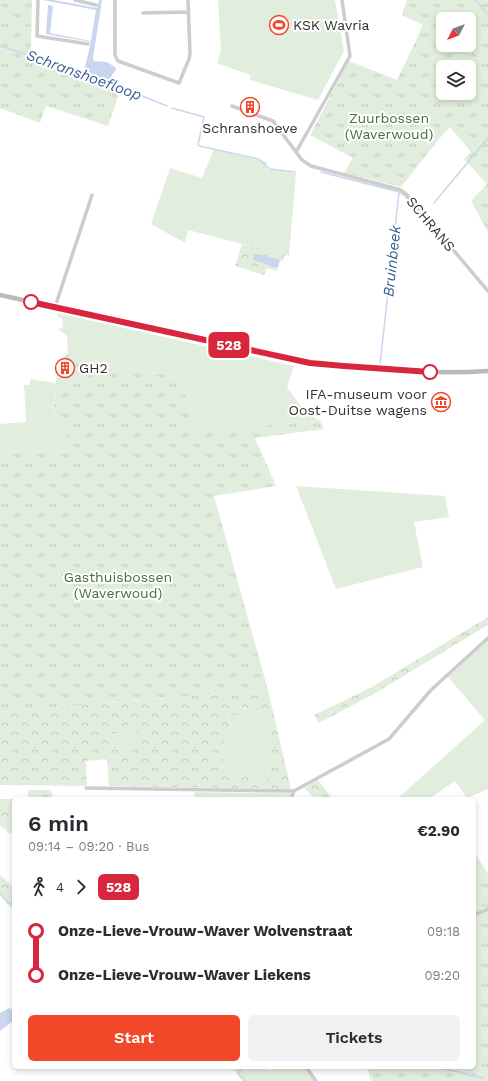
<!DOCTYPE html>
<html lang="en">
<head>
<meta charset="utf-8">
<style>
	body { margin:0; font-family:"Work Sans",sans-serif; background:#f2f2f3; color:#2b2b33; height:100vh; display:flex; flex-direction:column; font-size:15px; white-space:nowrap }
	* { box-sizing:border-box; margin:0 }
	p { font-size:13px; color:#7c7c81 }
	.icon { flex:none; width:22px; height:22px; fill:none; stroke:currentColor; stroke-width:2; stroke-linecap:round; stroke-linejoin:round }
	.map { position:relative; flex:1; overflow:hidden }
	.panel { position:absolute; left:12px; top:797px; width:464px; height:272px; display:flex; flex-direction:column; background:#fff; border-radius:6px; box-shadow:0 2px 6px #0003 }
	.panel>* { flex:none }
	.badge { padding:0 8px; border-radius:6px; font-size:14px; line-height:26px }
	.needle { width:26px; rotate:228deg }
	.controls { position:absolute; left:436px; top:12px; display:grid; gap:8px }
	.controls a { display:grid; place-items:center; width:40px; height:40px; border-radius:6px; background:#fff; box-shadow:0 2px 6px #0003; font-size:20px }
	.map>.badge { position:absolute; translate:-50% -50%; box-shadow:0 0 0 2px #fff }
	.legs { display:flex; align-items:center; gap:6px; height:44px; padding:0 16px; font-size:13px }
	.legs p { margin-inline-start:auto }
	.head { display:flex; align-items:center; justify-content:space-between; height:68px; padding:0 16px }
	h1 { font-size:22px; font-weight:600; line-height:30px }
	.action { display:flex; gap:8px; margin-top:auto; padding:8px 16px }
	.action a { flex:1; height:46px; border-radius:6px; background:#f04828; color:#fff; font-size:16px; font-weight:600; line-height:46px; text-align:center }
	.action a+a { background:#f2f2f3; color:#2b2b33 }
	ul { padding:0 16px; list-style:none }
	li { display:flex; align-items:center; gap:14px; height:44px; font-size:15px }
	li i { display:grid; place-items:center; width:6px; height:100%; margin:0 5px; background:currentColor }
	li i::after { content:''; width:10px; height:10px; margin:-5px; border:3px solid; border-radius:50%; background:#fff }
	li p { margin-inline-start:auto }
	li:first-child i { background:linear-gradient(#0000 50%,currentColor 0) }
	li:last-child i { background:linear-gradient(currentColor 50%,#0000 0) }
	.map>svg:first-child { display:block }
</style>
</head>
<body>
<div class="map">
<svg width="488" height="1081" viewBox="0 0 488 1081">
	<defs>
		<pattern id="forest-crowns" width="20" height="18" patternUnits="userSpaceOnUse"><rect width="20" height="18" fill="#e2eedd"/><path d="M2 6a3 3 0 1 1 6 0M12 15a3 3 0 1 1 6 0" fill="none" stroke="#c2ccbe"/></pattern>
		<pattern id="park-tufts" width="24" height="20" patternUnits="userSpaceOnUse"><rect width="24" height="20" fill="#e2eedd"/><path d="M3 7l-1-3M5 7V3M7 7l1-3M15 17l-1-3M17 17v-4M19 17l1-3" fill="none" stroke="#c2ccbe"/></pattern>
	</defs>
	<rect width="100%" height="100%" fill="#fff"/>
	<path fill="#e2eedd" d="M 218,0 L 335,0 L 344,51 L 318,100 L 250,80 L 250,75 L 217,63 L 221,51 Z
		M 214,149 L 267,162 L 267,169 L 296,173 L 289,256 L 188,230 L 185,243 L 151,224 L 170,168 L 202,178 Z
		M 57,313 L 294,366 L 287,387 L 305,412 L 320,421 L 196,432 L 186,396 L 174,376 L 125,368 L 92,358 L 68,353 L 67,336 L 58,329 L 63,328 L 62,318 L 58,317 Z
		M 30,379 L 56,383 L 54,419 L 64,428 L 71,450 L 0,453 L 0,424 L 26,422 L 24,385 L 30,385 Z
		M 296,486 L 445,496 L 449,517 L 414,522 L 423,567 L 336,589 Z
		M 488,640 L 488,789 L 467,798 L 455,781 L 429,799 L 397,799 L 485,720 L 448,677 Z
		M 239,706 C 248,711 257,711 267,713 L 271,734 L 267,779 L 225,775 L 223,754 L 225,733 L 231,725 L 227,715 Z
		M 129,724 L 132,725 L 138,735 L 133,748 L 122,746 L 114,747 L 109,745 L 108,740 L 108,735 C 117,734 122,730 129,724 Z
		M 194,792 L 291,793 L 292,799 L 195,799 Z
		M 474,852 L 488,873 L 488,876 L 474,882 Z
		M 232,1067 L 266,1067 L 269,1071 L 275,1067 L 305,1067 L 315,1081 L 242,1081 Z"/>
	<path fill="url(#forest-crowns)" fill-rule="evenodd" d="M 242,244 L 285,255 L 283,261 L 280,261 L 277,271 L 267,268 L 264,275 L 235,266 Z
		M 488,617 L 488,625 L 372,695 L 319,723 L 314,715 L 370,688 Z
		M 268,690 L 291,789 L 109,786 L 107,759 L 86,761 L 87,786 L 0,785 L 0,712 L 215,694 L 219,695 ZM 240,706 C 248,711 257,711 267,713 L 271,734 L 267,779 L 225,775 L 223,754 L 225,733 L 231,725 L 227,716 L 238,714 ZM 129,724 L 132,726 L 138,735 L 133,747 C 125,743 117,749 109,745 L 108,740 L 108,735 C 117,734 122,730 129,724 Z
		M 318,780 L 333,799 L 316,799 L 304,788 Z
		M 28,790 L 51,790 L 53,799 L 28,799 Z
		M 0,799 L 14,799 L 14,830 L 10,834 L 0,825 Z
		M 0,875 L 14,888 L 14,912 L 0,894 Z"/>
	<path fill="url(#park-tufts)" fill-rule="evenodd" d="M 0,0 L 32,0 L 31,54 L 121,88 L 108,126 L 46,106 L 40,123 L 0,108 Z
		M 407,0 L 488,0 L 488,232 L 471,201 L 487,184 L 464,159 L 471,152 L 450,127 L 440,138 L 401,187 L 344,173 L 353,158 L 310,135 L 349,61 L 397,80 L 423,25 L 402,15 ZM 443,19 L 469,19 L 469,45 L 443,45 ZM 443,67 L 469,67 L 469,93 L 443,93 Z
		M 68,353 L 92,358 L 125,368 L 174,376 L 186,396 L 196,432 L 320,421 L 324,429 L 255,438 L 276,486 L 214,496 L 268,690 L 219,695 L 215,694 L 0,712 L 0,453 L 71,450 L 64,428 L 54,420 L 57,365 Z
		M 488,876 L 488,1081 L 371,1081 L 367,1067 L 474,1067 L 474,882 Z"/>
	<path fill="#c8d7ee" d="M 42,0 L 54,0 L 97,8 L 99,0 L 102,0 L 93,58 L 94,61 L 107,62 L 115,67 L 116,69 L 110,79 L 106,80 L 84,71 L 91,42 L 46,34 L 48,5 L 53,6 L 50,33 L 91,41 L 96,10 Z
		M 254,253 L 280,260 L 277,268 L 253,260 Z
		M 9,1008 C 15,1010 14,1015 14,1020 L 0,1031 L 0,1013 Z"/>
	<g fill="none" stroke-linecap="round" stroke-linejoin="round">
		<path stroke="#c8d7ee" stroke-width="1.5" d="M 475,0 L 488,14
			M 0,46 L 79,70 L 167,106
			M 172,108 L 204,117 L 198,145 L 199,146 L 259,159 L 270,169 L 295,172
			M 321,172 L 399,192
			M 434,203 L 488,138
			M 380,365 L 399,192 L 404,195 L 423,217
			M 0,893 L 8,903 L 14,904
			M 238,1067 L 241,1069 L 238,1074 L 246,1081
			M 437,1067 L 483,1078"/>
		<path stroke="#cdcdcd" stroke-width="3.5" d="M 38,0 L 37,36 L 88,44
			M 75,0 L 96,5
			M 115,0 L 115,55 L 118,61 L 179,83 L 189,59 L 190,53 L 188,0
			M 143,13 L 188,12
			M 232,106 L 273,121 L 302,160 L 311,166 L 401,190 L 406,194 L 488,291
			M 296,152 L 326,99 L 350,56 L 342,0
			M 55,307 L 92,195
			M 86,788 L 294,791 L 389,739 L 431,690 L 488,638
			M 291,799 L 294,791
			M 474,915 L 488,909
			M 306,1067 L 316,1081"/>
		<path stroke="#bababa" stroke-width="4.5" d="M 0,295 L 309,363 C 368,369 429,375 488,371"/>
	</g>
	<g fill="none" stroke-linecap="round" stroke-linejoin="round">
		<defs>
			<path id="line-1" d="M 31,302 L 310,363 L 344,366 L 430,372"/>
		</defs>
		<use href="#line-1" stroke="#fff" stroke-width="9"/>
		<use href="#line-1" stroke="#d7263d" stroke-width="6"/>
	</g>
	<defs>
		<symbol id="stadium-ring" viewBox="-11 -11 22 22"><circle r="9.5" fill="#fff" stroke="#f04828" stroke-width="1.5"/><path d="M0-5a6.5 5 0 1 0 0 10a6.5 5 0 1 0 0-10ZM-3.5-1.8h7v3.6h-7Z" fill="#f04828"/></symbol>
		<symbol id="building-ring" viewBox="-11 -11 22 22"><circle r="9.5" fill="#fff" stroke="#f04828" stroke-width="1.5"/><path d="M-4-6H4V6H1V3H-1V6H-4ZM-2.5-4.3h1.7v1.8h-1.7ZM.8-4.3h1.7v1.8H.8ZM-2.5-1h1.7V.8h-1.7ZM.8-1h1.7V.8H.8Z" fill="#f04828"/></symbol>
		<symbol id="museum-ring" viewBox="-11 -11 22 22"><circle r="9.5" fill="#fff" stroke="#f04828" stroke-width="1.5"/><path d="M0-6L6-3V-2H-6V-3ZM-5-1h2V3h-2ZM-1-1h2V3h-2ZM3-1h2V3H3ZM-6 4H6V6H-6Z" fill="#f04828"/></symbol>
	</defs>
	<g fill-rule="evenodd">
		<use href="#stadium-ring" x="268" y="14" width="22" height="22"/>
		<use href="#building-ring" x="239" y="96" width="22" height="22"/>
		<use href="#building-ring" x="54" y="357" width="22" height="22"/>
		<use href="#museum-ring" x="430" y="391" width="22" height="22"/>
	</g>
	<g fill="#fff" stroke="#d7263d" stroke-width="2">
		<circle cx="31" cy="302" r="7"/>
		<circle cx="430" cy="372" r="7"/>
	</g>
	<g text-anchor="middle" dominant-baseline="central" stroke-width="4" stroke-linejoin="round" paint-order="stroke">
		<g font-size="14" fill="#303030" stroke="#fff" text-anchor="start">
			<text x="293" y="25">KSK Wavria</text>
			<text x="250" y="128" text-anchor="middle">Schranshoeve</text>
			<text x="79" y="368">GH2</text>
			<text x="427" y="394" text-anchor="end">IFA-museum voor<tspan x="427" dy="16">Oost-Duitse wagens</tspan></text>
		</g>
		<g font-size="14" fill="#466f3a" stroke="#fff">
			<text x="389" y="118">Zuurbossen<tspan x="389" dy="16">(Waverwoud)</tspan></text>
			<text x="118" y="577">Gasthuisbossen<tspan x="118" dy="16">(Waverwoud)</tspan></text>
		</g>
		<g font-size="14" fill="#303030" stroke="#fff">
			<text transform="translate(431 224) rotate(50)">SCHRANS</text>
		</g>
		<g font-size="15" font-style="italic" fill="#385c98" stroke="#fff">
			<text transform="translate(84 75) rotate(20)">Schranshoefloop</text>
			<text transform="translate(392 261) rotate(-84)">Bruinbeek</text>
		</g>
	</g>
</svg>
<div class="controls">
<a><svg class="needle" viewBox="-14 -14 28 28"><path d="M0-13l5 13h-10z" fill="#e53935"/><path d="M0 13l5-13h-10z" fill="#7c7c81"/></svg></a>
<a><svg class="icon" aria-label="layers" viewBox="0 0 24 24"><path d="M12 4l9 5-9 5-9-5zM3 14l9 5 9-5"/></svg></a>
</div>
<b class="badge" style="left:229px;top:345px;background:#d7263d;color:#fff">528</b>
<section class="panel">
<div class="head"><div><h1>6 min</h1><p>09:14 – 09:20 · Bus</p></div><b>€2.90</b></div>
<div class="legs"><svg class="icon" aria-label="walk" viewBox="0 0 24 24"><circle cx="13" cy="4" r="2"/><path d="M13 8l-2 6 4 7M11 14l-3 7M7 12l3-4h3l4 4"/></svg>4<svg class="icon" aria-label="forward" viewBox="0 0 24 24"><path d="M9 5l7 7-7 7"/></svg><b class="badge" style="background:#d7263d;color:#fff">528</b></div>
<ul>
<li><i style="color:#d7263d"></i><b>Onze-Lieve-Vrouw-Waver Wolvenstraat</b><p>09:18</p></li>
<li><i style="color:#d7263d"></i><b>Onze-Lieve-Vrouw-Waver Liekens</b><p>09:20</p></li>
</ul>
<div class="action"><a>Start</a><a>Tickets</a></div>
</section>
</div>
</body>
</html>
